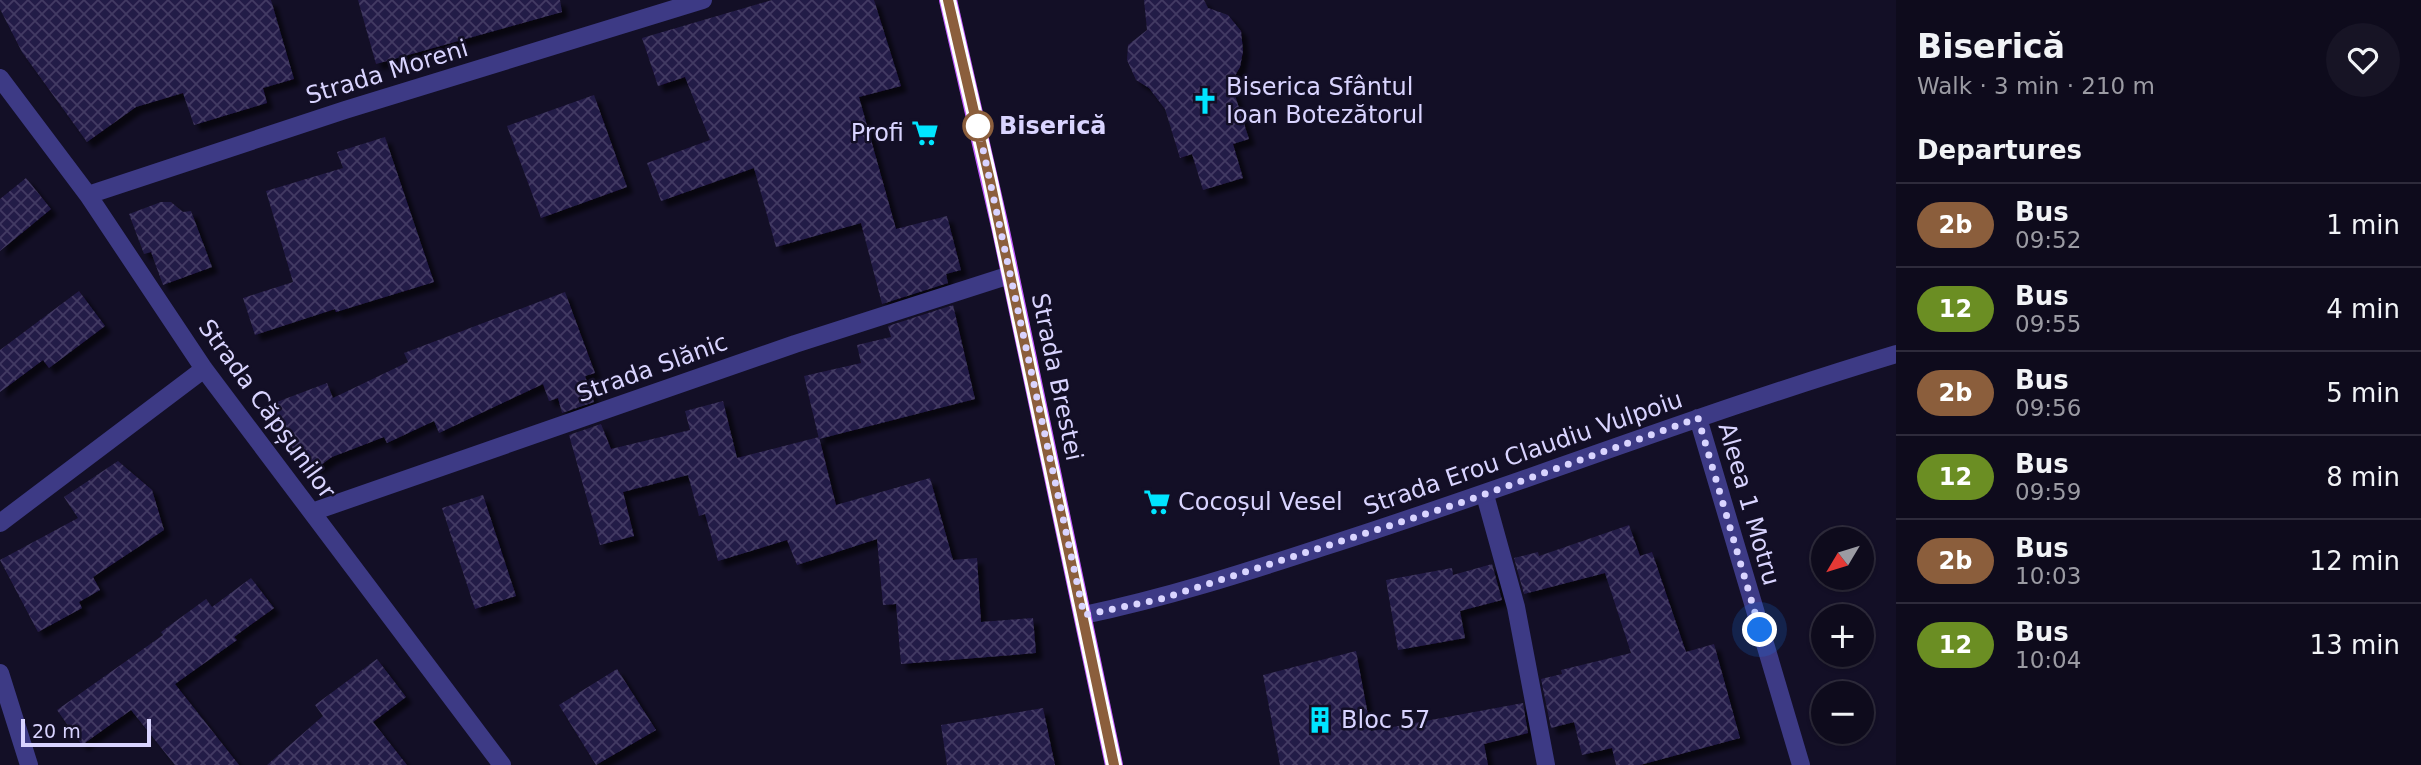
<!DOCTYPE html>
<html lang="en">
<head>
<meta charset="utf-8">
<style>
	body { margin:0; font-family:"DejaVu Sans",sans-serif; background:#171425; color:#f1f3f6; height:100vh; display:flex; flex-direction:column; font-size:26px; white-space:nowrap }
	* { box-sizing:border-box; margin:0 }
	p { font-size:23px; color:#9b9ba3 }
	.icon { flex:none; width:38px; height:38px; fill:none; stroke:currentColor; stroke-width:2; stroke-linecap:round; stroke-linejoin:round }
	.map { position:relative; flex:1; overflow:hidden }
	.panel { display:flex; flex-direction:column; background:#0e0b1c; width:525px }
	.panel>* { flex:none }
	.badge { padding:0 14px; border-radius:23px; font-size:24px; line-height:46px }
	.needle { width:46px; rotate:232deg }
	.buttons { position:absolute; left:1811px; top:527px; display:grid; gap:14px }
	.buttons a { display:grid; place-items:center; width:63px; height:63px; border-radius:50%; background:#0e0b1c; box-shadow:0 2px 5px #0004,0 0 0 2px #2e2b3b; font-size:35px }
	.scale { position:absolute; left:21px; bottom:18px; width:130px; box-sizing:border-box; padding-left:7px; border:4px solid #d9d4ff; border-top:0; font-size:19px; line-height:24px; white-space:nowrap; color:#d9d4ff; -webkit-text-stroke:5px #130f26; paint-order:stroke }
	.you { position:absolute; width:35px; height:35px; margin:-18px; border:5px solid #fff; border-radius:50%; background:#1a73e8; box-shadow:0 0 0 10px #1a73e833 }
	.map>.badge { position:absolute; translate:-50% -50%; box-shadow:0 0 0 4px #fff }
	h2 { padding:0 21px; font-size:26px; line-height:63px }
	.round { display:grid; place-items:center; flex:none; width:74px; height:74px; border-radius:37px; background:#171425 }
	.headline { display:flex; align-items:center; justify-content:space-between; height:119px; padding:0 21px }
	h1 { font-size:33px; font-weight:700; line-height:52px }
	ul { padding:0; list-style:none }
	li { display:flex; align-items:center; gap:21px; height:84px; padding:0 21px; border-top:2px solid #2e2b3b }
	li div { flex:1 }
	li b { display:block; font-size:26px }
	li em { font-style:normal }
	li .badge { min-width:77px; font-weight:700; text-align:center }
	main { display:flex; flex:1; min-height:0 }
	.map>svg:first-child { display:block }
</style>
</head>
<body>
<main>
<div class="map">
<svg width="1896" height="765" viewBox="0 0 1896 765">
	<defs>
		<pattern id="building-cross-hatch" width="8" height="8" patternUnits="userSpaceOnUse" patternTransform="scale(1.75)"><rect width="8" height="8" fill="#241b47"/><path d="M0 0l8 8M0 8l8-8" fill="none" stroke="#433b63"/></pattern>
		<filter id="shadow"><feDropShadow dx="6" dy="6" stdDeviation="2" flood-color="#0009"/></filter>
	</defs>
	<rect width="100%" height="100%" fill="#130f26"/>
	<path fill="url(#building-cross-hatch)" filter="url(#shadow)" d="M 0,0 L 271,0 L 294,79 L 263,88 L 267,103 L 194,125 L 183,93 L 136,107 L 87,142 L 22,52 L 0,9 Z
		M 358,0 L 560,0 L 562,12 L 376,64 Z
		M 772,0 L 874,0 L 901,86 L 859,97 L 896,229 L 947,216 L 961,270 L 946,274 L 948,283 L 882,304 L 861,223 L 776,247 L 754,168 L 661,201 L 647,163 L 710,140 L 685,77 L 658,86 L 642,38 Z
		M 1144,0 L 1204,0 L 1208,8 L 1228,15 L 1241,31 L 1243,51 L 1240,67 L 1231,83 L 1249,139 L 1233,144 L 1243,178 L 1203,190 L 1192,154 L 1180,158 L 1165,109 L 1149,88 L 1136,80 L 1127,60 L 1128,45 L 1147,30 Z
		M 594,95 L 627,187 L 541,218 L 507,126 Z
		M 385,137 L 434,282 L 336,312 L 335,309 L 255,335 L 243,298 L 293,282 L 266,191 L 343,168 L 337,152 Z
		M 26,178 L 51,209 L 0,251 L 0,199 Z
		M 161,202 L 171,202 L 183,212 L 191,211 L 212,267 L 163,285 L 151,252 L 144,254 L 129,214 Z
		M 79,291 L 105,326 L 49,368 L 43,360 L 0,392 L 0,350 Z
		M 565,292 L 595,373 L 585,376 L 594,402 L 562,413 L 558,398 L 549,401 L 543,384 L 439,433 L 434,421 L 387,443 L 384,437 L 332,457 L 311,472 L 261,408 L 327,383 L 333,398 L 408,362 L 404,353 Z
		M 953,305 L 975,399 L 819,439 L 804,376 L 861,363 L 857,345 L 891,337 L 888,326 Z
		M 723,401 L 737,458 L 819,437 L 836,505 L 930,478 L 953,560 L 977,558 L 981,622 L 1033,618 L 1036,653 L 901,664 L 896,604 L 883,605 L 877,539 L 797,565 L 787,540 L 718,561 L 705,514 L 699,516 L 688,475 L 623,492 L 634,536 L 600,545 L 569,435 L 601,424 L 611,449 L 690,430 L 685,411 Z
		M 118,461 L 152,490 L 164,530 L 93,577 L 100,590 L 79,602 L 82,608 L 38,632 L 0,560 L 78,518 L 64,497 Z
		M 483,495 L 516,596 L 475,609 L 442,508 Z
		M 1629,525 L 1640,556 L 1652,552 L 1686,652 L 1714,644 L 1740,738 L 1640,765 L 1616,765 L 1612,748 L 1582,755 L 1574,722 L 1551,728 L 1541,679 L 1562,674 L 1561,670 L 1631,653 L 1605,573 L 1524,594 L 1514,558 L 1538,552 L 1539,556 Z
		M 1492,564 L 1502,600 L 1460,611 L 1465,638 L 1398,650 L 1386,580 L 1452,568 L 1453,575 Z
		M 251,578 L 274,608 L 234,637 L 237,640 L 175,684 L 239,765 L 175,765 L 131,710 L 82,745 L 57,710 L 163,635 L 161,632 L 206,599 L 212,607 Z
		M 1356,651 L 1371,731 L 1523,703 L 1528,733 L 1484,744 L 1488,765 L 1280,765 L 1263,675 Z
		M 377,659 L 406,697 L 373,722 L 407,765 L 267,765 L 323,716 L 315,705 Z
		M 617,669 L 656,730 L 596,765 L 559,705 Z
		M 1043,708 L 1055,765 L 947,765 L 941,725 Z"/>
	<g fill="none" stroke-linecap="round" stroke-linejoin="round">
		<path stroke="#3d3a85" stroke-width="18" d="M 1485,495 L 1516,607 L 1546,765"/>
		<path stroke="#3d3a85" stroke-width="18" d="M 0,78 L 88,195 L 204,369 L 502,765
			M 88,195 L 345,110 L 703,0
			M 1698,418 L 1801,765
			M 312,512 L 795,344 L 1010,275
			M 0,523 L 204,369
			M 1084,615 C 1165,598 1244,573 1323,547 C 1515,486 1703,412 1896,354
			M 0,673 L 29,765"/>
		<path stroke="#c25bff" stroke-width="18" d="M 948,0 L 1001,231 L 1114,765"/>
	</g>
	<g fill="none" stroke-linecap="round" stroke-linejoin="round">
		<defs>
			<path id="line" d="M 948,0 L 990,181 L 1114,765"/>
		</defs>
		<use href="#line" stroke="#fff" stroke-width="16"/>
		<use href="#line" stroke="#8b5e3c" stroke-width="10"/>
		<path stroke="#d9d4ff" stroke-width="7" stroke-dasharray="0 12.6" d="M 978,126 L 1084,615 L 1161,599 L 1460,503 L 1698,418 L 1760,630"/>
	</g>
	<defs>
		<symbol id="church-bare" viewBox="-9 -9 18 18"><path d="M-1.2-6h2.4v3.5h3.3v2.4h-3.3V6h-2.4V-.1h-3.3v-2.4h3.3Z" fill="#00e5ff" stroke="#130f26" stroke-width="2.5" paint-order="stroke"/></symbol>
		<symbol id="supermarket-bare" viewBox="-9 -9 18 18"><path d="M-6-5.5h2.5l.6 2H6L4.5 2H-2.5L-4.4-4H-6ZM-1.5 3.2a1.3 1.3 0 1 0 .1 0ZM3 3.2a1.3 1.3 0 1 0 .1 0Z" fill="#00e5ff" stroke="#130f26" stroke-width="2.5" paint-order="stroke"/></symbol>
		<symbol id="building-bare" viewBox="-9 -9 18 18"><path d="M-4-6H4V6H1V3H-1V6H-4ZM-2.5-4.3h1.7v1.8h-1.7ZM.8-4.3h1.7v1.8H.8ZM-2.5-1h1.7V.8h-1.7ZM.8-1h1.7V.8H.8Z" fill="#00e5ff" stroke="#130f26" stroke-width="2.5" paint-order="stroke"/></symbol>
	</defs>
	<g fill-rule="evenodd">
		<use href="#church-bare" x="1186" y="82" width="38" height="38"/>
		<use href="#supermarket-bare" x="906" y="114" width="38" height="38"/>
		<use href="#supermarket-bare" x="1138" y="483" width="38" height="38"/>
		<use href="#building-bare" x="1301" y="701" width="38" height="38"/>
	</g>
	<circle fill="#fff" stroke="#8b5e3c" stroke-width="3.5" cx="978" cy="126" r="14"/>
	<g text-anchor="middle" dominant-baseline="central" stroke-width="5" stroke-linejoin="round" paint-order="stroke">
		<g font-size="24" fill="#d9d4ff" stroke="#130f26">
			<text transform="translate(387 72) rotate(-17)">Strada Moreni</text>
			<text transform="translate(652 368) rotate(-20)">Strada Slănic</text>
			<text transform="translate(1057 377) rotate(78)">Strada Brestei</text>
			<text transform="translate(267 409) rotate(54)">Strada Căpșunilor</text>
			<text transform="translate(1523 453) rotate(-19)">Strada Erou Claudiu Vulpoiu</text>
			<text transform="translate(1749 504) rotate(74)">Aleea 1 Motru</text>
		</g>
		<g font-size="24" fill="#d9d4ff" stroke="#130f26" text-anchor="start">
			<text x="1226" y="87">Biserica Sfântul<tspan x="1226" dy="28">Ioan Botezătorul</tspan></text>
			<text x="904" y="133" text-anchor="end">Profi</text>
			<text x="1178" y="502">Cocoșul Vesel</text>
			<text x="1341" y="720">Bloc 57</text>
		</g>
		<g font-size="24" font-weight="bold" fill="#d9d4ff" stroke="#130f26" text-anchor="start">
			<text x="999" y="126">Biserică</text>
		</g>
	</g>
</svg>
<div class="buttons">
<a><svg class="needle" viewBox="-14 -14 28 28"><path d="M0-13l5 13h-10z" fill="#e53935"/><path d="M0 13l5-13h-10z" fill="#9b9ba3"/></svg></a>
<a>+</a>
<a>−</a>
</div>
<div class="scale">20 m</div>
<div class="you" style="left:1760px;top:630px"></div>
</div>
<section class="panel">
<div class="headline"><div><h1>Biserică</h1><p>Walk · 3 min · 210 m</p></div><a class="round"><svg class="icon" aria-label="heart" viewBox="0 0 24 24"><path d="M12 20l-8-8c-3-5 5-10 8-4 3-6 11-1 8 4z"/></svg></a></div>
<h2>Departures</h2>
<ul>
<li><span class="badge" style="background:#8b5e3c;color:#fff">2b</span><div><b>Bus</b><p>09:52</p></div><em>1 min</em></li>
<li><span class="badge" style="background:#6b8e23;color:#fff">12</span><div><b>Bus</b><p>09:55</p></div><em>4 min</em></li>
<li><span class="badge" style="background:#8b5e3c;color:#fff">2b</span><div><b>Bus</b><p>09:56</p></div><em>5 min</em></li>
<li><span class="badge" style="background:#6b8e23;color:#fff">12</span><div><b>Bus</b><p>09:59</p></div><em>8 min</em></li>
<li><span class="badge" style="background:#8b5e3c;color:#fff">2b</span><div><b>Bus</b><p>10:03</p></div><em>12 min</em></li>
<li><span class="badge" style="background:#6b8e23;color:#fff">12</span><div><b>Bus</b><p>10:04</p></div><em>13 min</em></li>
</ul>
</section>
</main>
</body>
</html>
